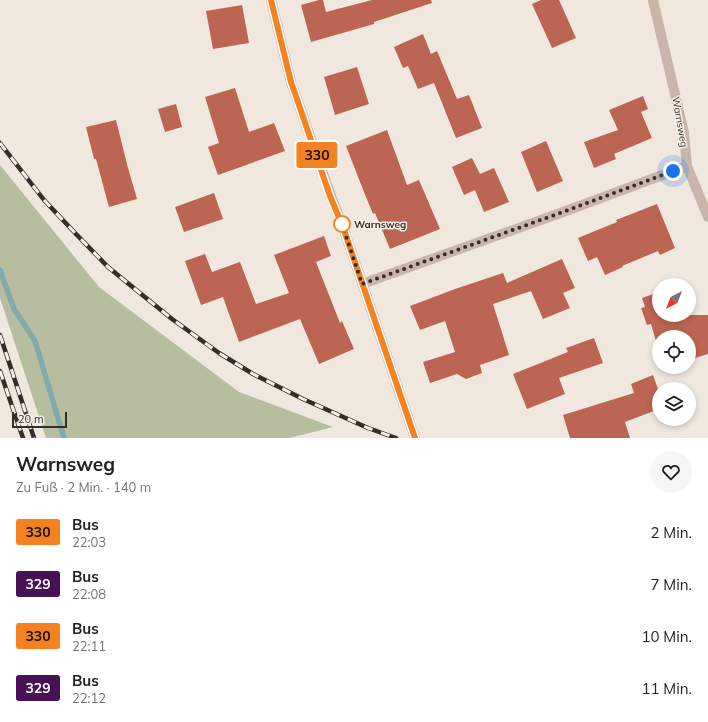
<!DOCTYPE html>
<html lang="de">
<head>
<meta charset="utf-8">
<style>
	body { margin:0; font-family:Mulish,sans-serif; background:#f6f6f6; color:#202124; height:100vh; display:flex; flex-direction:column; font-size:15px; white-space:nowrap }
	* { box-sizing:border-box; margin:0 }
	p { font-size:13px; color:#757577 }
	.icon { flex:none; width:22px; height:22px; fill:none; stroke:currentColor; stroke-width:2; stroke-linecap:round; stroke-linejoin:round }
	.map { position:relative; height:438px; overflow:hidden }
	.side { display:flex; flex-direction:column; background:#fff; flex:1 }
	.side>* { flex:none }
	.badge { padding:0 8px; border-radius:3px; font-size:14px; line-height:26px }
	.needle { width:26px; rotate:222deg }
	.controls { position:absolute; left:652px; top:278px; display:grid; gap:8px }
	.controls a { display:grid; place-items:center; width:44px; height:44px; border-radius:50%; background:#fff; box-shadow:0 2px 6px #0003; font-size:20px }
	.scale { position:absolute; left:12px; bottom:10px; width:55px; box-sizing:border-box; padding-left:4px; border:2px solid #362d2a; border-top:0; font-size:11px; line-height:14px; white-space:nowrap; color:#362d2a; -webkit-text-stroke:3px #f8f1ea; paint-order:stroke }
	.you { position:absolute; width:20px; height:20px; margin:-10px; border:3px solid #fff; border-radius:50%; background:#1a73e8; box-shadow:0 0 0 6px #1a73e833 }
	.map>.badge { position:absolute; translate:-50% -50%; box-shadow:0 0 0 2px #fff }
	.round { display:grid; place-items:center; flex:none; width:42px; height:42px; border-radius:21px; background:#f6f6f6 }
	.head { display:flex; align-items:center; justify-content:space-between; height:68px; padding:0 16px }
	h1 { font-size:19px; font-weight:700; line-height:30px }
	ul { padding:0; list-style:none }
	li { display:flex; align-items:center; gap:12px; height:52px; padding:0 16px }
	li div { flex:1 }
	li b { display:block; font-size:15px }
	li em { font-style:normal }
	li .badge { min-width:44px; font-weight:700; text-align:center }
	.map>svg:first-child { display:block }
</style>
</head>
<body>
<div class="map">
<svg width="708" height="438" viewBox="0 0 708 438">
	<rect width="100%" height="100%" fill="#f0e7de"/>
	<path fill="#b6be9f" d="M 0,165 L 99,287 L 239,392 L 333,427 L 289,438 L 46,438 L 0,298 Z"/>
	<g fill="none" stroke-linecap="round" stroke-linejoin="round">
		<path stroke="#80abaa" stroke-width="5.5" d="M 0,270 L 14,309 L 35,341 L 64,438"/>
	</g>
	<path fill="#bb6552" d="M 319,0 L 323,0 L 326,12 L 372,0 L 431,0 L 432,3 L 374,22 L 374,24 L 311,42 L 301,5 Z
		M 541,0 L 559,0 L 576,38 L 552,48 L 532,4 Z
		M 242,5 L 249,43 L 213,49 L 206,11 Z
		M 423,34 L 431,54 L 437,51 L 457,99 L 469,95 L 482,128 L 456,138 L 434,83 L 418,89 L 408,66 L 403,68 L 394,47 Z
		M 357,67 L 369,104 L 335,115 L 324,77 Z
		M 235,88 L 249,132 L 274,123 L 285,151 L 218,175 L 208,147 L 219,143 L 205,97 Z
		M 643,96 L 648,109 L 641,112 L 652,138 L 614,154 L 616,159 L 594,168 L 584,142 L 618,130 L 609,110 Z
		M 176,104 L 182,127 L 165,132 L 158,109 Z
		M 116,120 L 128,168 L 137,199 L 109,207 L 96,159 L 94,159 L 86,127 Z
		M 387,130 L 407,185 L 419,180 L 440,229 L 390,249 L 375,213 L 373,214 L 364,192 L 346,146 Z
		M 546,141 L 563,181 L 537,192 L 521,152 Z
		M 472,158 L 480,174 L 494,168 L 509,202 L 484,212 L 475,190 L 464,195 L 452,167 Z
		M 214,193 L 223,219 L 184,232 L 175,207 Z
		M 657,204 L 675,248 L 660,255 L 658,251 L 622,266 L 623,267 L 605,275 L 597,257 L 588,261 L 578,238 L 617,222 L 616,220 Z
		M 324,236 L 331,256 L 316,262 L 340,323 L 342,321 L 354,349 L 319,364 L 300,319 L 239,342 L 223,297 L 201,305 L 185,261 L 205,254 L 212,272 L 240,262 L 256,304 L 289,293 L 274,255 Z
		M 562,259 L 575,288 L 563,293 L 570,308 L 543,319 L 531,291 L 493,304 L 509,355 L 480,365 L 482,373 L 466,379 L 457,374 L 430,383 L 423,362 L 455,352 L 445,321 L 420,330 L 410,306 L 455,289 L 503,273 L 507,283 Z
		M 659,292 L 659,315 L 708,315 L 708,354 L 689,360 L 689,337 L 659,337 L 659,336 L 659,341 L 656,341 L 651,324 L 647,325 L 641,308 L 645,307 L 642,298 Z
		M 594,338 L 603,363 L 559,378 L 565,394 L 527,409 L 513,374 L 568,352 L 566,348 Z
		M 653,375 L 659,392 L 659,409 L 625,422 L 630,438 L 570,438 L 563,415 L 634,393 L 631,384 Z"/>
	<g fill="none" stroke-linecap="round" stroke-linejoin="round">
		<path stroke="#c8b6ab" stroke-width="10" d="M 271,0 L 291,82 L 298,102 L 331,196 L 343,227 L 415,438
			M 687,166 L 708,217
			M 362,284 L 563,212 L 687,166 L 684,133 L 653,0"/>
		<defs>
			<path id="rail" d="M 0,143 L 44,200 L 76,234 L 108,267 L 135,289 L 172,319 L 219,353 L 253,374 L 303,399 L 368,428 L 396,438
				M 0,335 L 34,438
				M 0,371 L 23,438"/>
		</defs>
		<use href="#rail" stroke="#362d2a" stroke-width="4.5"/>
		<use href="#rail" stroke="#f8f1ea" stroke-width="3" stroke-dasharray="9" stroke-linecap="butt"/>
	</g>
	<g fill="none" stroke-linecap="round" stroke-linejoin="round">
		<defs>
			<path id="line" d="M 271,0 L 291,82 L 298,102 L 330,196 L 343,227 L 415,438"/>
		</defs>
		<use href="#line" stroke="#fff" stroke-width="9"/>
		<use href="#line" stroke="#f58220" stroke-width="6"/>
		<path stroke="#362d2a" stroke-width="4" stroke-dasharray="0 7.2" d="M 342,224 L 362,284 L 563,212 L 673,171"/>
	</g>
	<circle fill="#fff" stroke="#f58220" stroke-width="2" cx="342" cy="224" r="8"/>
	<g text-anchor="middle" dominant-baseline="central" stroke-width="3" stroke-linejoin="round" paint-order="stroke">
		<g font-size="10" fill="#362d2a" stroke="#f8f1ea">
			<text transform="translate(680 122) rotate(80)">Warnsweg</text>
		</g>
		<g font-size="10" font-weight="bold" fill="#362d2a" stroke="#f8f1ea" text-anchor="start">
			<text x="354" y="224">Warnsweg</text>
		</g>
	</g>
</svg>
<div class="controls">
<a><svg class="needle" viewBox="-14 -14 28 28"><path d="M0-13l5 13h-10z" fill="#e53935"/><path d="M0 13l5-13h-10z" fill="#757577"/></svg></a>
<a><svg class="icon" aria-label="locate" viewBox="0 0 24 24"><circle cx="12" cy="12" r="6"/><path d="M12 2v4M12 18v4M2 12h4M18 12h4"/></svg></a>
<a><svg class="icon" aria-label="layers" viewBox="0 0 24 24"><path d="M12 4l9 5-9 5-9-5zM3 14l9 5 9-5"/></svg></a>
</div>
<div class="scale">20 m</div>
<div class="you" style="left:673px;top:171px"></div>
<b class="badge" style="left:317px;top:155px;background:#f58220;color:#111">330</b>
</div>
<section class="side">
<div class="head"><div><h1>Warnsweg</h1><p>Zu Fuß · 2 Min. · 140 m</p></div><a class="round"><svg class="icon" aria-label="heart" viewBox="0 0 24 24"><path d="M12 20l-8-8c-3-5 5-10 8-4 3-6 11-1 8 4z"/></svg></a></div>
<ul>
<li><span class="badge" style="background:#f58220;color:#111">330</span><div><b>Bus</b><p>22:03</p></div><em>2 Min.</em></li>
<li><span class="badge" style="background:#461254;color:#fff">329</span><div><b>Bus</b><p>22:08</p></div><em>7 Min.</em></li>
<li><span class="badge" style="background:#f58220;color:#111">330</span><div><b>Bus</b><p>22:11</p></div><em>10 Min.</em></li>
<li><span class="badge" style="background:#461254;color:#fff">329</span><div><b>Bus</b><p>22:12</p></div><em>11 Min.</em></li>
</ul>
</section>
</body>
</html>
